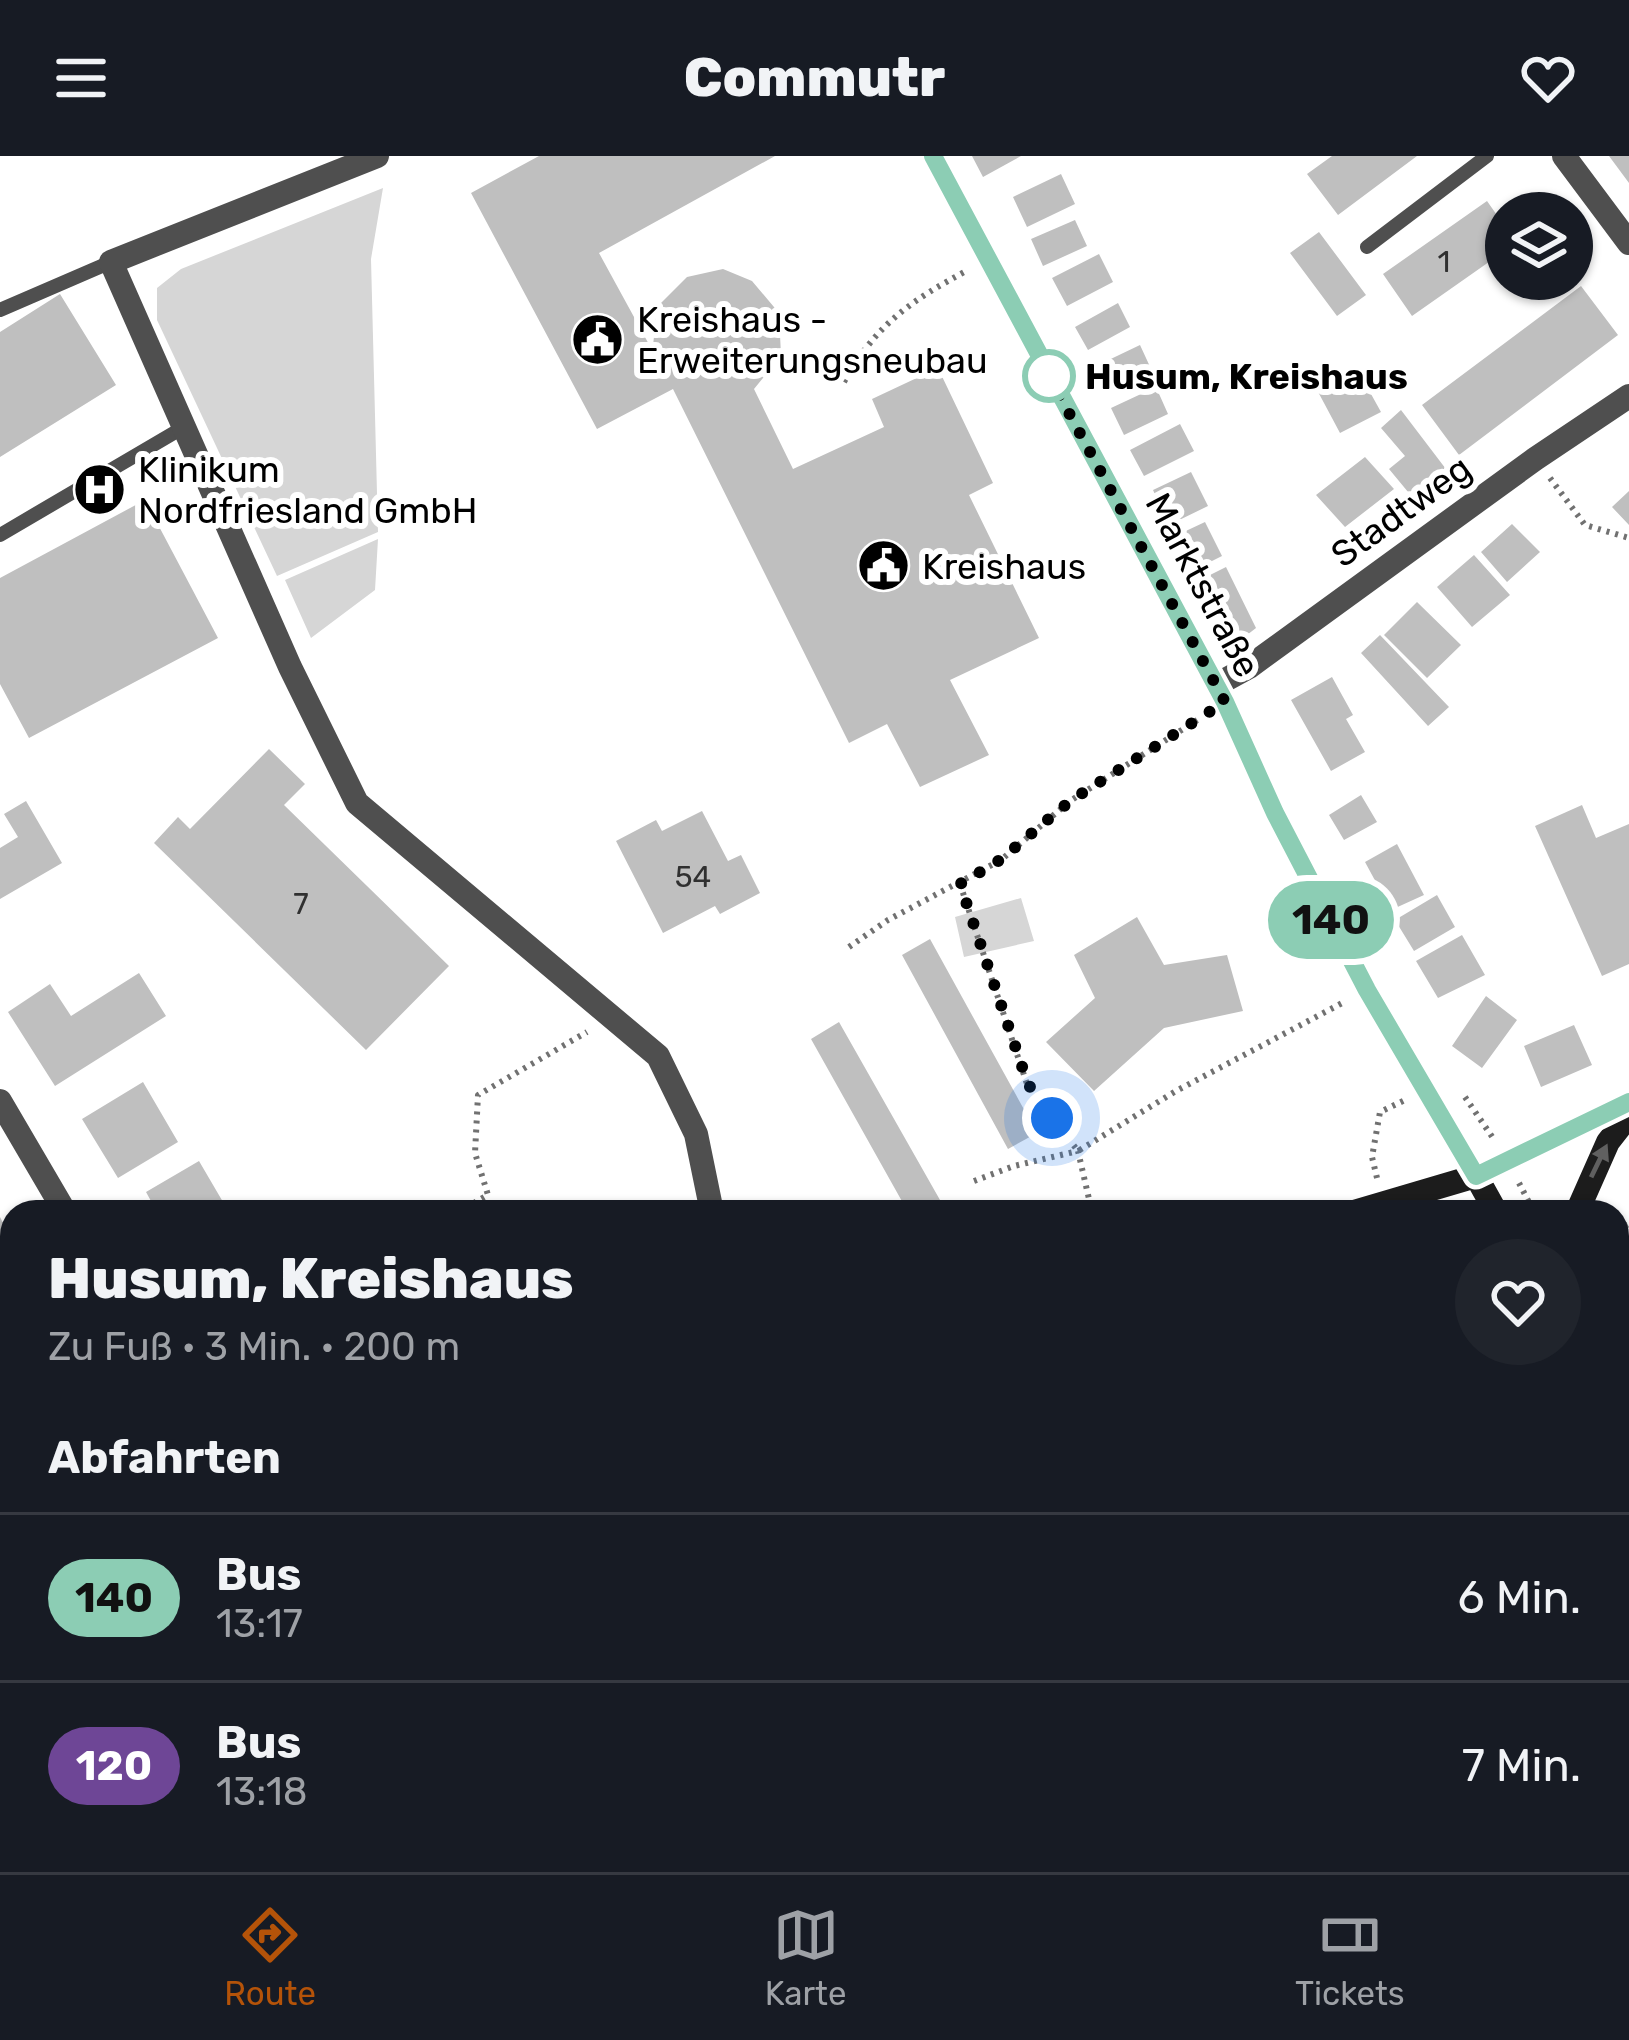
<!DOCTYPE html>
<html lang="de">
<head>
<meta charset="utf-8">
<style>
	body { margin:0; font-family:Rubik,sans-serif; background:#20242c; color:#f1f3f6; height:100vh; display:flex; flex-direction:column; font-size:45px; white-space:nowrap }
	* { box-sizing:border-box; margin:0 }
	p { font-size:39px; color:#9ea1a6 }
	.icon { flex:none; width:66px; height:66px; fill:none; stroke:currentColor; stroke-width:2; stroke-linecap:round; stroke-linejoin:round }
	.map { position:relative; flex:1; overflow:hidden }
	.side { position:absolute; left:0px; top:1044px; width:1629px; height:672px; display:flex; flex-direction:column; background:#171b24; border-radius:36px 36px 0 0; box-shadow:0 3px 9px #0004 }
	.side>* { flex:none }
	.badge { padding:0 24px; border-radius:39px; font-size:42px; line-height:78px }
	.controls { position:absolute; left:1485px; top:36px; display:grid; gap:24px }
	.controls a { display:grid; place-items:center; width:108px; height:108px; border-radius:50%; background:#171b24; box-shadow:0 3px 9px #0004; font-size:60px }
	.you { position:absolute; width:60px; height:60px; margin:-30px; border:9px solid #fff; border-radius:50%; background:#1a73e8; box-shadow:0 0 0 18px #1a73e833 }
	.map>.badge { position:absolute; translate:-50% -50%; box-shadow:0 0 0 6px #fff }
	h2 { padding:0 48px; font-size:45px; line-height:108px }
	.round { display:grid; place-items:center; flex:none; width:126px; height:126px; border-radius:63px; background:#20242c }
	.summary { display:flex; align-items:center; justify-content:space-between; height:204px; padding:0 48px }
	h1 { font-size:57px; font-weight:800; line-height:90px }
	ul { padding:0; list-style:none }
	li { display:flex; align-items:center; gap:36px; height:168px; padding:0 48px; border-top:3px solid #363941 }
	li div { flex:1 }
	li b { display:block; font-size:45px }
	li em { font-style:normal }
	li .badge { min-width:132px; font-weight:700; text-align:center }
	header { display:flex; justify-content:space-between; align-items:center; height:156px; padding:0 48px; background:#171b24; font-size:54px; font-weight:800 }
	.dock { display:flex; justify-content:space-around; align-items:center; height:168px; border-top:3px solid #363941; background:#171b24; font-size:33px; color:#9ea1a6 }
	.dock a { display:grid; justify-items:center; gap:6px }
	.dock .on { color:#b45309 }
	.map>svg:first-child { display:block }
</style>
</head>
<body>
<header><svg class="icon" aria-label="menu" viewBox="0 0 24 24"><path d="M4 6h16M4 12h16M4 18h16"/></svg>Commutr<svg class="icon" aria-label="heart" viewBox="0 0 24 24"><path d="M12 20l-8-8c-3-5 5-10 8-4 3-6 11-1 8 4z"/></svg></header>
<div class="map">
<svg width="1629" height="1716" viewBox="0 0 1629 1716">
	<rect width="100%" height="100%" fill="#fff"/>
	<path fill="#d6d6d6" d="M 383,32 L 371,103 L 378,376 L 277,420 L 157,164 L 157,132 L 181,113 Z
		M 378,383 L 375,434 L 311,482 L 285,424 Z
		M 1021,742 L 1034,785 L 964,801 L 955,761 Z"/>
	<path fill="#bfbfbf" d="M 539,0 L 775,0 L 599,97 L 663,214 L 653,190 L 657,151 L 687,121 L 723,113 L 752,125 L 779,157 L 781,200 L 754,233 L 793,313 L 884,271 L 872,243 L 938,212 L 993,327 L 969,339 L 1039,482 L 950,524 L 989,599 L 920,631 L 887,568 L 849,587 L 673,233 L 597,273 L 471,37 Z
		M 972,0 L 1021,0 L 983,21 Z
		M 1332,0 L 1417,0 L 1338,59 L 1307,18 Z
		M 1609,0 L 1629,0 L 1629,27 Z
		M 1061,18 L 1075,48 L 1027,71 L 1013,41 Z
		M 1487,45 L 1506,72 L 1506,94 L 1412,160 L 1383,118 Z
		M 1075,64 L 1087,90 L 1043,110 L 1031,83 Z
		M 1319,76 L 1366,139 L 1337,160 L 1290,97 Z
		M 1099,98 L 1113,126 L 1067,150 L 1052,122 Z
		M 1581,130 L 1618,179 L 1459,299 L 1422,249 Z
		M 60,138 L 116,229 L 0,301 L 0,176 Z
		M 1118,147 L 1130,171 L 1088,194 L 1075,171 Z
		M 1140,189 L 1152,215 L 1106,237 L 1094,211 Z
		M 1356,211 L 1381,256 L 1340,277 L 1316,232 Z
		M 1156,231 L 1168,258 L 1124,279 L 1111,252 Z
		M 1401,254 L 1452,321 L 1418,348 L 1389,313 L 1405,300 L 1381,272 Z
		M 1180,268 L 1194,295 L 1144,320 L 1130,294 Z
		M 1365,301 L 1394,333 L 1345,371 L 1316,339 Z
		M 1191,316 L 1208,350 L 1169,369 L 1153,334 Z
		M 1629,335 L 1629,369 L 1612,351 Z
		M 145,344 L 218,482 L 29,582 L 0,528 L 0,422 Z
		M 1205,366 L 1222,400 L 1190,416 L 1173,381 Z
		M 1512,368 L 1540,396 L 1507,426 L 1481,396 Z
		M 1474,399 L 1510,439 L 1472,471 L 1437,431 Z
		M 1226,411 L 1256,472 L 1234,489 L 1196,426 Z
		M 1417,446 L 1461,489 L 1427,522 L 1384,479 Z
		M 1380,479 L 1449,551 L 1428,570 L 1361,497 Z
		M 1332,521 L 1353,559 L 1346,563 L 1365,596 L 1331,615 L 1291,544 Z
		M 269,593 L 305,628 L 284,649 L 449,810 L 366,894 L 154,687 L 178,661 L 190,673 Z
		M 1361,639 L 1377,666 L 1344,684 L 1329,659 Z
		M 26,645 L 62,707 L 0,743 L 0,692 L 18,681 L 4,658 Z
		M 1582,649 L 1596,682 L 1629,668 L 1629,808 L 1602,820 L 1535,670 Z
		M 702,655 L 728,705 L 741,699 L 760,737 L 720,758 L 715,750 L 663,777 L 616,685 L 656,664 L 662,675 Z
		M 1397,688 L 1424,739 L 1391,754 L 1365,706 Z
		M 1437,739 L 1455,771 L 1414,795 L 1395,764 Z
		M 1137,761 L 1164,809 L 1227,799 L 1243,855 L 1164,872 L 1094,935 L 1046,886 L 1095,842 L 1074,799 Z
		M 1462,779 L 1485,819 L 1438,842 L 1416,805 Z
		M 930,783 L 1037,977 L 1008,993 L 902,799 Z
		M 139,817 L 166,860 L 55,930 L 8,856 L 50,828 L 71,860 Z
		M 1486,840 L 1517,864 L 1482,912 L 1452,890 Z
		M 839,866 L 940,1044 L 918,1056 L 908,1056 L 811,883 Z
		M 1574,869 L 1592,909 L 1541,931 L 1524,890 Z
		M 143,926 L 178,986 L 118,1022 L 82,963 Z
		M 199,1005 L 223,1046 L 210,1053 L 211,1056 L 157,1056 L 146,1036 Z
		M 0,1061 L 12,1085 L 12,1102 L 0,1108 Z
		M 12,1141 L 12,1168 L 0,1175 L 0,1148 Z
		M 12,1345 L 12,1400 L 0,1406 L 0,1350 Z
		M 1629,1609 L 1629,1716 L 1413,1716 L 1410,1711 L 1426,1704 L 1617,1704 L 1617,1615 Z
		M 209,1704 L 271,1704 L 245,1716 L 215,1716 Z
		M 1070,1704 L 1118,1704 L 1124,1716 L 1042,1716 Z
		M 1155,1704 L 1192,1704 L 1165,1716 L 1160,1716 Z"/>
	<g fill="none" stroke-linecap="round" stroke-linejoin="round">
		<path stroke="#717171" stroke-width="6" stroke-dasharray="3 6" stroke-linecap="butt" d="M 844,226 C 876,168 912,144 968,114
			M 1550,322 L 1585,369 L 1629,382
			M 960,728 L 1027,928 L 1078,995 L 1176,935 L 1346,845
			M 849,791 L 888,764 L 1001,704 L 1070,645 L 1202,561
			M 1465,941 L 1495,985
			M 1377,1022 L 1372,1001 L 1380,956 L 1405,944
			M 974,1025 L 1014,1010 L 1078,995 L 1092,1056
			M 1519,1027 L 1534,1056
			M 458,1056 L 488,1039 L 475,997 L 478,939 L 587,876
			M 1617,1074 L 1629,1068
			M 186,1704 L 193,1716
			M 1140,1704 L 1145,1716
			M 297,1716 L 313,1704"/>
		<path stroke="#4f4f4f" stroke-width="14" d="M 1367,91 L 1487,0
			M 0,154 L 111,106
			M 0,379 L 184,271"/>
		<path stroke="#4f4f4f" stroke-width="24" d="M 377,0 L 111,106 L 290,511 L 357,647 L 658,900 L 696,978 L 712,1056
			M 933,0 L 1225,546 L 1275,657 L 1367,834 L 1476,1020
			M 1564,0 L 1629,87
			M 1216,529 L 1249,511 L 1535,303 L 1629,240
			M 0,945 L 65,1056
			M 902,1704 L 907,1716
			M 939,1716 L 966,1704"/>
		<path stroke="#1c1c1c" stroke-width="24" d="M 1476,1020 L 1496,1056
			M 1354,1056 L 1476,1020 L 1629,946
			M 1577,1056 L 1608,986 L 1629,959
			M 1617,1282 L 1629,1304
			M 0,1488 L 12,1482"/>
	</g>
	<defs><path id="oneway-solid" d="M-6-.8H1V-3.2L6.5 0L1 3.2V.8H-6Z" transform="scale(3)"/></defs>
	<use fill="#606060" href="#oneway-solid" transform="translate(1599 1005) rotate(-64)"/>
	<g fill="none" stroke-linecap="round" stroke-linejoin="round">
		<defs>
			<path id="line" d="M 933,0 L 1225,546 L 1275,657 L 1367,834 L 1476,1020 L 1629,946"/>
		</defs>
		<use href="#line" stroke="#fff" stroke-width="27"/>
		<use href="#line" stroke="#8ccdb4" stroke-width="18"/>
		<path stroke="#000" stroke-width="12" stroke-dasharray="0 21.6" d="M 1049,220 L 1225,546 L 1070,645 L 1000,704 L 960,728 L 1028,928 L 1052,962"/>
	</g>
	<defs>
		<symbol id="civic-disc" viewBox="-11 -11 22 22"><circle r="9.5" fill="#000" stroke="#fff"/><path d="M-.6-6.5H3V-4.5H.6V-3L4-1V1h2V6H-6V1h2V-1L-.6-3ZM-1.2 2.5V6h2.4V2.5Z" fill="#fff"/></symbol>
		<symbol id="hospital-disc" viewBox="-11 -11 22 22"><circle r="9.5" fill="#000" stroke="#fff"/><path d="M-5-5h3v3.5h4V-5h3V5h-3V1.5h-4V5h-3Z" fill="#fff"/></symbol>
	</defs>
	<g fill-rule="evenodd">
		<use href="#civic-disc" x="568" y="154" width="59" height="59"/>
		<use href="#hospital-disc" x="70" y="304" width="59" height="59"/>
		<use href="#civic-disc" x="854" y="380" width="59" height="59"/>
	</g>
	<circle fill="#fff" stroke="#8ccdb4" stroke-width="6" cx="1049" cy="220" r="24"/>
	<g text-anchor="middle" dominant-baseline="central" stroke-width="12" stroke-linejoin="round" paint-order="stroke">
		<g font-size="30" fill="#303030">
			<text x="1444" y="106">1</text>
			<text x="693" y="721">54</text>
			<text x="301" y="748">7</text>
		</g>
		<g font-size="36" fill="#000" stroke="#fff" text-anchor="start">
			<text x="637" y="163">Kreishaus -<tspan x="637" dy="41">Erweiterungsneubau</tspan></text>
			<text x="138" y="313">Klinikum<tspan x="138" dy="41">Nordfriesland GmbH</tspan></text>
			<text x="922" y="410">Kreishaus</text>
		</g>
		<g font-size="36" font-weight="bold" fill="#000" stroke="#fff" text-anchor="start">
			<text x="1085" y="220">Husum, Kreishaus</text>
		</g>
		<g font-size="36" fill="#000" stroke="#fff">
			<text transform="translate(1401 355) rotate(-36)">Stadtweg</text>
			<text transform="translate(1203 429) rotate(62)">Marktstraße</text>
		</g>
	</g>
</svg>
<div class="controls">
<a><svg class="icon" aria-label="layers" viewBox="0 0 24 24"><path d="M12 4l9 5-9 5-9-5zM3 14l9 5 9-5"/></svg></a>
</div>
<div class="you" style="left:1052px;top:962px"></div>
<b class="badge" style="left:1331px;top:764px;background:#8ccdb4;color:#111">140</b>
<section class="side">
<div class="summary"><div><h1>Husum, Kreishaus</h1><p>Zu Fuß · 3 Min. · 200 m</p></div><a class="round"><svg class="icon" aria-label="heart" viewBox="0 0 24 24"><path d="M12 20l-8-8c-3-5 5-10 8-4 3-6 11-1 8 4z"/></svg></a></div>
<h2>Abfahrten</h2>
<ul>
<li><span class="badge" style="background:#8ccdb4;color:#111">140</span><div><b>Bus</b><p>13:17</p></div><em>6 Min.</em></li>
<li><span class="badge" style="background:#6e4696;color:#fff">120</span><div><b>Bus</b><p>13:18</p></div><em>7 Min.</em></li>
</ul>
</section>
</div>
<nav class="dock">
<a class="on"><svg class="icon" aria-label="directions" viewBox="0 0 24 24"><path d="M12 3l9 9-9 9-9-9zM9 14v-3h6M13 9l2 2-2 2"/></svg>Route</a>
<a><svg class="icon" aria-label="map" viewBox="0 0 24 24"><path d="M3 6l6-2 6 2 6-2v14l-6 2-6-2-6 2zM9 4v14M15 6v14"/></svg>Karte</a>
<a><svg class="icon" aria-label="tickets" viewBox="0 0 24 24"><path d="M3 7h18v10H3zM15 7v10"/></svg>Tickets</a>
</nav>
</body>
</html>
